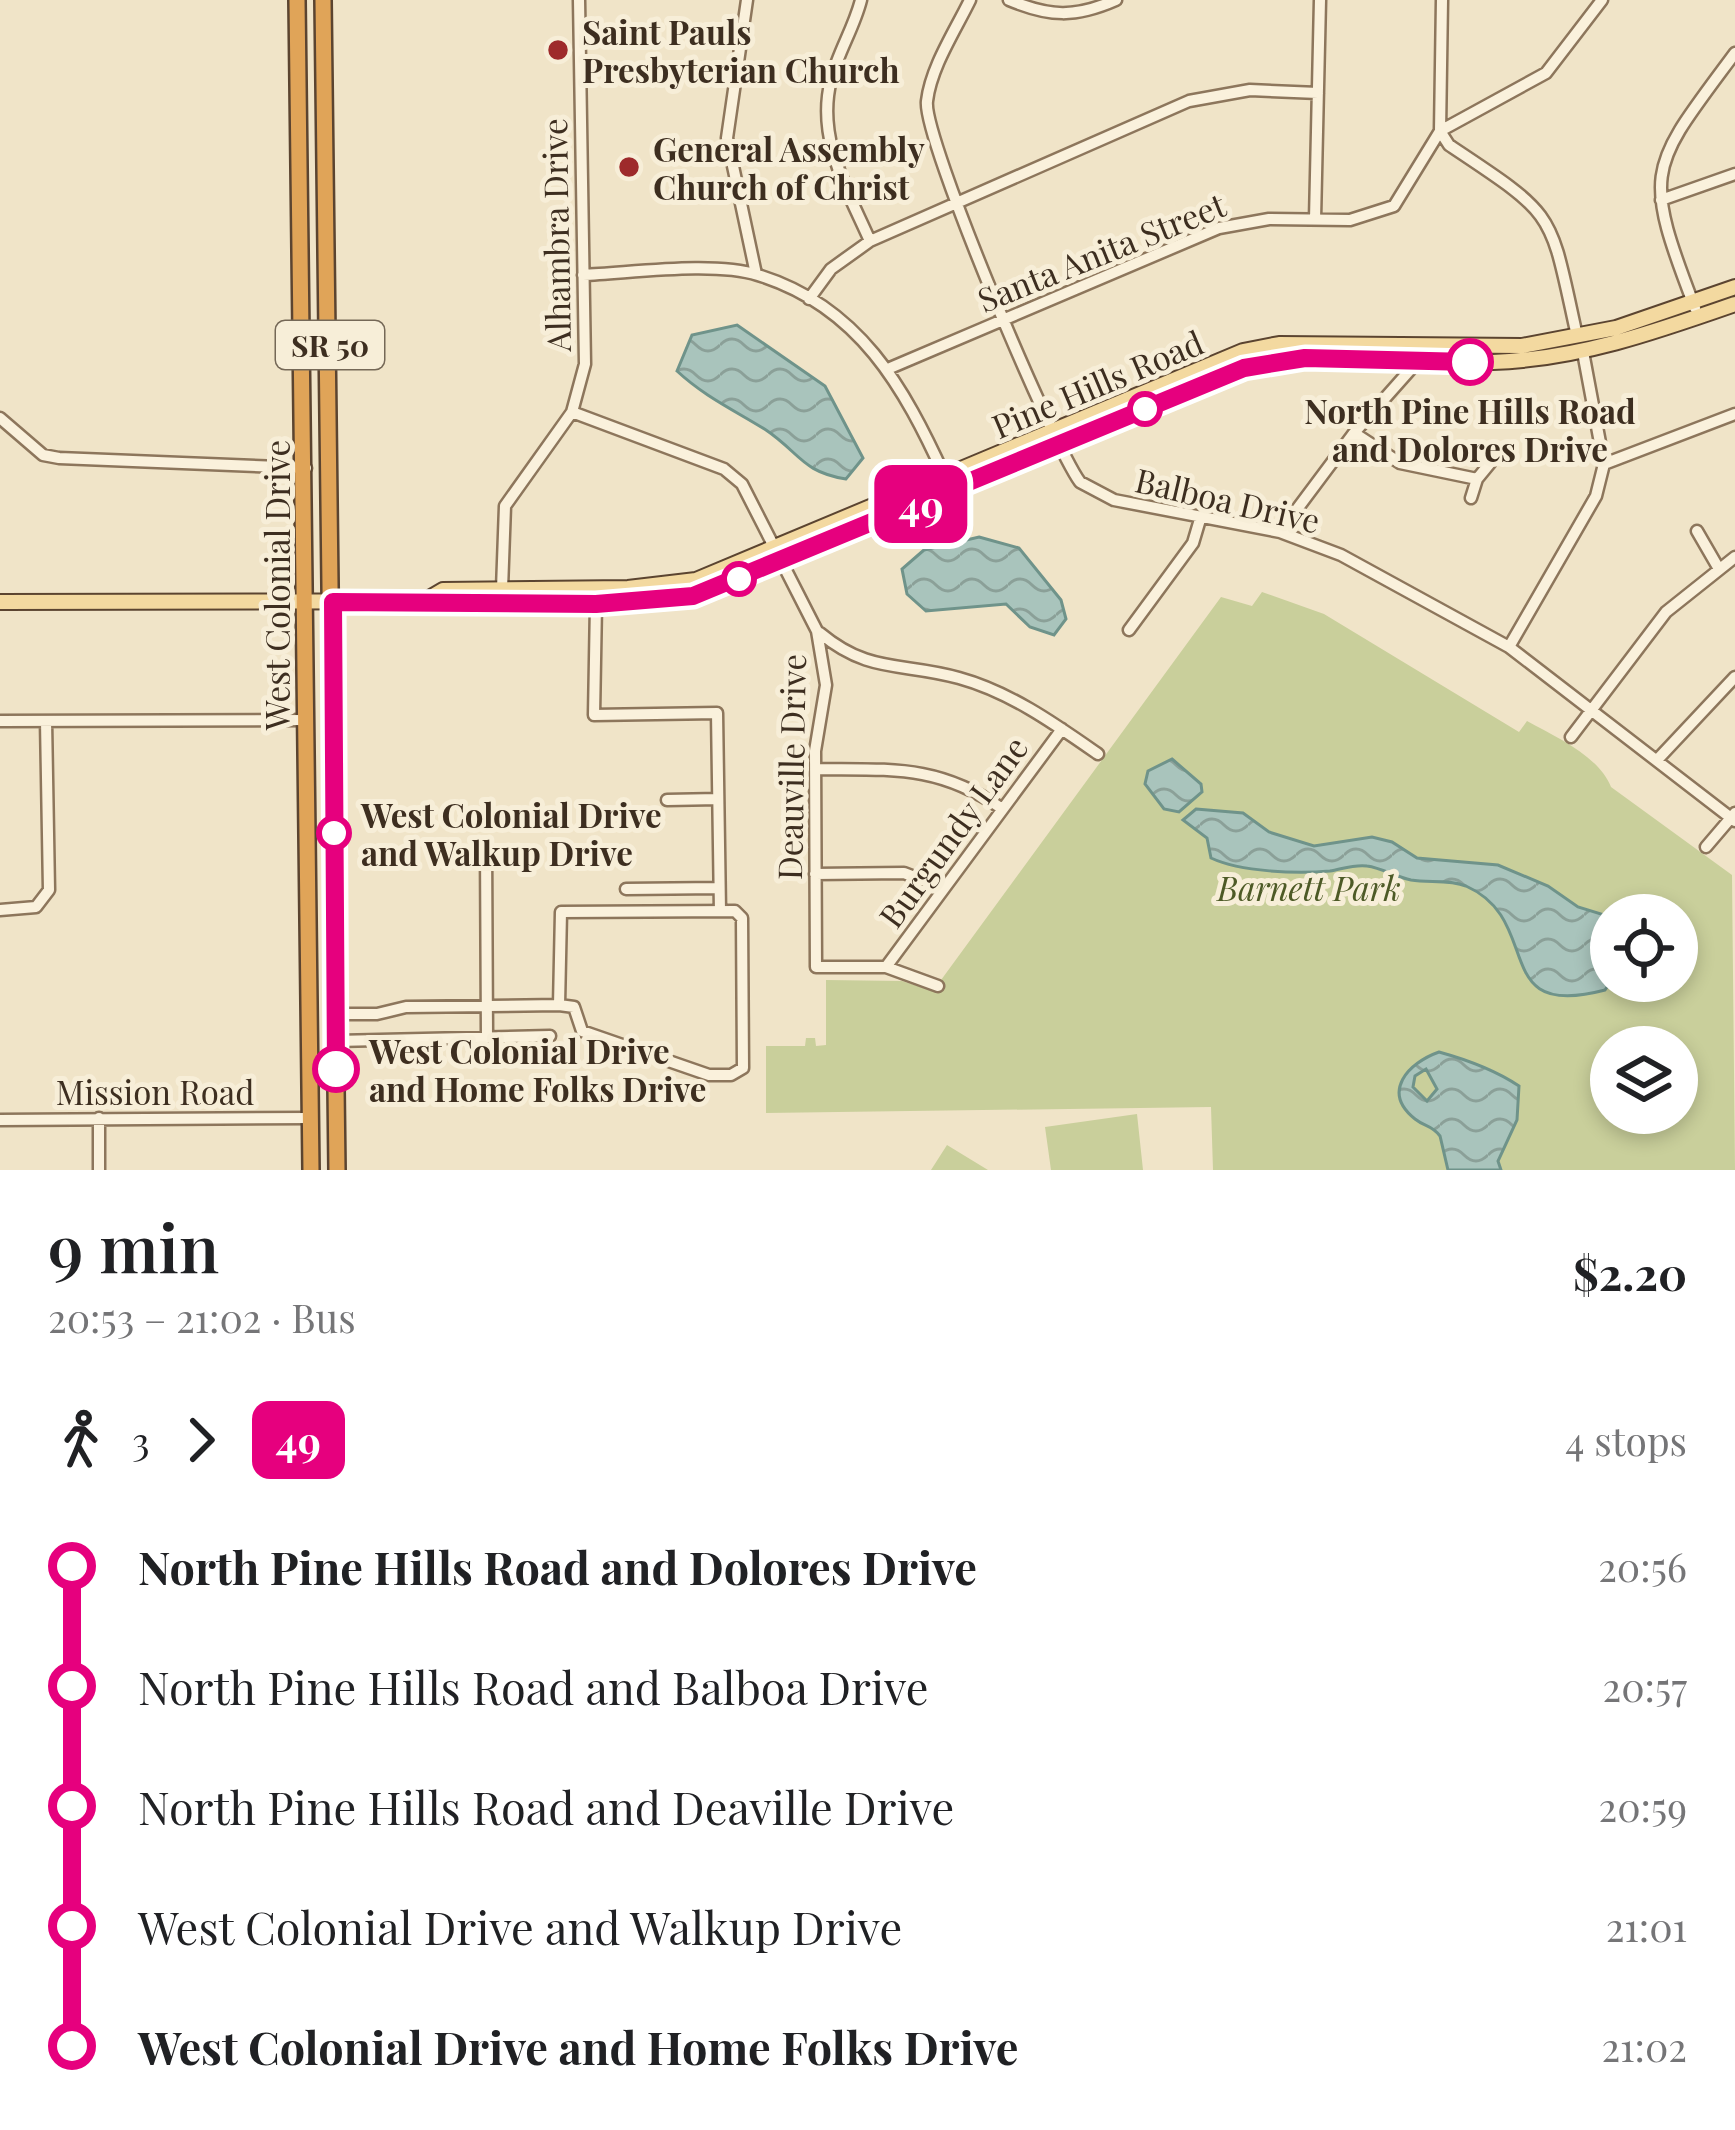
<!DOCTYPE html>
<html lang="en">
<head>
<meta charset="utf-8">
<style>
	body { margin:0; font-family:"Playfair Display",serif; background:#f2f2f2; color:#202124; height:100vh; display:flex; flex-direction:column; font-size:45px; white-space:nowrap }
	* { box-sizing:border-box; margin:0 }
	p { font-size:39px; color:#757577 }
	.icon { flex:none; width:66px; height:66px; fill:none; stroke:currentColor; stroke-width:2; stroke-linecap:round; stroke-linejoin:round }
	.map { position:relative; height:1170px; overflow:hidden }
	.sheet { display:flex; flex-direction:column; background:#fff; flex:1 }
	.sheet>* { flex:none }
	.badge { padding:0 24px; border-radius:18px; font-size:42px; line-height:78px }
	.tools { position:absolute; left:1590px; top:894px; display:grid; gap:24px }
	.tools a { display:grid; place-items:center; width:108px; height:108px; border-radius:50%; background:#fff; box-shadow:0 6px 18px #0003; font-size:60px }
	.map>.badge { position:absolute; translate:-50% -50%; box-shadow:0 0 0 6px #fff }
	.legs { display:flex; align-items:center; gap:18px; height:132px; padding:0 48px; font-size:39px }
	.legs p { margin-inline-start:auto }
	.head { display:flex; align-items:center; justify-content:space-between; height:204px; padding:0 48px }
	h1 { font-size:66px; font-weight:600; line-height:90px }
	ul { padding:0 48px; list-style:none }
	li { display:flex; align-items:center; gap:42px; height:120px; font-size:45px }
	li i { display:grid; place-items:center; width:18px; height:100%; margin:0 15px; background:currentColor }
	li i::after { content:''; width:30px; height:30px; margin:-15px; border:9px solid; border-radius:50%; background:#fff }
	li p { margin-inline-start:auto }
	li:first-child i { background:linear-gradient(#0000 50%,currentColor 0) }
	li:last-child i { background:linear-gradient(currentColor 50%,#0000 0) }
	.map>svg:first-child { display:block }
</style>
</head>
<body>
<div class="map">
<svg width="1735" height="1170" viewBox="0 0 1735 1170">
	<defs>
		<pattern id="water-waves" width="16" height="10" patternUnits="userSpaceOnUse" patternTransform="scale(3)"><rect width="16" height="10" fill="#a9c4bc"/><path d="M0 5q4-4 8 0t8 0" fill="none" stroke="#8ba098"/></pattern>
	</defs>
	<rect width="100%" height="100%" fill="#f0e4c8"/>
	<path fill="#c9cf9b" fill-rule="evenodd" d="M 1262,592 L 1324,614 L 1519,732 L 1527,721 C 1556,737 1599,756 1611,787 L 1732,875 L 1735,1170 L 1213,1170 L 1211,1107 L 766,1113 L 766,1046 L 805,1046 L 806,1038 L 815,1038 L 816,1046 L 826,1045 L 826,980 L 902,981 L 933,991 L 1221,597 L 1252,606 ZM 1611,915 L 1677,915 L 1677,981 L 1611,981 ZM 1611,1047 L 1677,1047 L 1677,1113 L 1611,1113 Z
		M 1137,1114 L 1143,1170 L 1051,1170 L 1045,1127 Z
		M 947,1145 L 988,1170 L 931,1170 Z"/>
	<path fill="url(#water-waves)" stroke="#6f938a" stroke-width="3" fill-rule="evenodd" d="M 737,325 L 825,386 L 863,458 L 846,479 C 802,472 800,453 766,430 C 734,410 705,397 677,371 L 692,335 Z
		M 979,537 L 1019,548 L 1061,600 L 1066,619 L 1054,635 L 1030,627 L 1006,604 L 926,611 L 907,594 L 902,569 L 924,550 Z
		M 1172,759 L 1201,784 L 1202,792 L 1179,812 L 1164,809 L 1145,784 L 1148,771 Z
		M 1196,809 L 1243,813 L 1269,832 L 1314,846 L 1372,837 L 1392,842 L 1417,858 L 1498,865 L 1548,886 L 1578,907 L 1611,917 L 1611,981 L 1605,990 C 1488,1021 1545,921 1466,886 C 1449,879 1429,883 1411,880 C 1396,877 1382,868 1367,866 C 1355,864 1342,869 1330,871 C 1297,874 1241,872 1211,858 L 1207,838 L 1183,820 Z
		M 1439,1052 C 1468,1060 1495,1070 1519,1086 L 1517,1120 L 1498,1161 L 1501,1170 L 1448,1170 L 1440,1136 C 1432,1125 1425,1127 1415,1119 C 1381,1092 1408,1063 1439,1052 ZM 1426,1069 L 1437,1089 L 1427,1101 L 1413,1087 L 1415,1076 Z"/>
	<g fill="none" stroke-linecap="round" stroke-linejoin="round">
		<defs>
			<path id="minor" d="M 747,0 L 727,138 L 756,274
				M 861,0 C 854,28 838,52 831,80 C 816,138 847,189 870,241
				M 970,0 C 955,31 931,67 927,101 C 922,137 1053,446 1080,482 L 1114,500 L 1280,532 L 1341,555 L 1509,647 L 1735,821
				M 1009,0 C 1050,17 1075,18 1116,0
				M 1442,0 L 1440,131 L 1449,145 C 1559,218 1549,210 1577,336
				M 1661,200 L 1735,174
				M 1315,219 L 1320,0
				M 583,275 C 632,273 713,261 758,275 C 859,306 904,387 945,477
				M 809,299 L 831,269 L 870,241 L 1189,101 L 1250,90 L 1318,93
				M 1695,308 C 1641,168 1649,169 1735,53
				M 890,368 L 1219,228 L 1269,219 L 1350,220 L 1394,206 L 1440,131 L 1546,73 L 1602,0
				M 572,412 L 724,469 L 742,484 L 817,631 L 826,685 L 815,751 L 816,967 L 886,967 L 938,986
				M 0,418 L 43,455 L 59,458 L 306,468
				M 1354,433 L 1400,463 L 1477,479
				M 1604,464 L 1735,414
				M 1471,498 L 1477,479 L 1491,462
				M 1697,531 L 1719,569
				M 1280,532 L 1354,433 L 1418,361
				M 502,589 L 505,506 L 572,412 L 585,364 L 579,0
				M 596,604 L 594,715 L 717,713 L 720,911
				M 1129,630 L 1193,543 L 1201,516
				M 820,633 C 869,674 902,662 959,678 C 1010,692 1055,724 1098,754
				M 1509,647 L 1596,496 L 1604,464 L 1583,352
				M 0,721 L 307,720
				M 1571,737 L 1666,612 L 1735,557
				M 1658,759 L 1735,677
				M 815,769 C 890,770 937,764 1001,808
				M 667,800 L 718,799
				M 486,844 L 487,1037
				M 1706,847 L 1735,813
				M 815,874 L 904,873 L 943,888
				M 626,889 L 719,888
				M 0,910 L 36,907 L 49,890 L 46,721
				M 886,967 L 1062,729
				M 336,1014 L 377,1014 L 406,1007 L 559,1005 L 574,1007 L 582,1031 L 709,1075 L 731,1075 L 743,1068 L 742,918 L 735,911 L 561,912 L 559,1005
				M 336,1041 L 550,1036
				M 99,1118 L 99,1170
				M 0,1120 L 310,1118"/>
			<path id="major" d="M 426,600 L 443,590 L 628,588 L 696,580 L 1243,351 L 1279,344 L 1522,346 L 1616,328 L 1735,287
				M 0,602 L 664,601 L 719,588 L 1244,368 C 1324,347 1411,365 1493,362 C 1578,359 1655,332 1735,304"/>
			<path id="highway" d="M 297,0 L 311,1170
				M 323,0 L 337,1170"/>
		</defs>
		<use href="#minor" stroke="#8d765c" stroke-width="15"/>
		<use href="#major" stroke="#5b4430" stroke-width="18"/>
		<use href="#highway" stroke="#5b4430" stroke-width="20"/>
		<use href="#minor" stroke="#faf1dc" stroke-width="10"/>
		<use href="#major" stroke="#f3d9a0" stroke-width="14"/>
		<use href="#highway" stroke="#e0a458" stroke-width="15"/>
	</g>
	<g fill="none" stroke-linecap="round" stroke-linejoin="round">
		<defs>
			<path id="line-1" d="M 336,1069 L 333,602 L 596,604 L 693,596 L 1244,368 L 1305,358 L 1470,362"/>
		</defs>
		<use href="#line-1" stroke="#fff" stroke-width="27"/>
		<use href="#line-1" stroke="#e6007e" stroke-width="18"/>
	</g>
	<g fill="#9e2a2b" stroke="#f7eed8" stroke-width="4.5">
		<circle cx="558" cy="50" r="12"/>
		<circle cx="629" cy="167" r="12"/>
	</g>
	<g fill="#fff" stroke="#e6007e" stroke-width="6">
		<circle cx="1470" cy="362" r="21"/>
		<circle cx="1145" cy="409" r="15"/>
		<circle cx="739" cy="579" r="15"/>
		<circle cx="334" cy="833" r="15"/>
		<circle cx="336" cy="1069" r="21"/>
	</g>
	<g text-anchor="middle" dominant-baseline="central" stroke-width="10" stroke-linejoin="round" paint-order="stroke">
		<rect fill="#f7eed8" stroke="#756857" stroke-width="3" x="276" y="321" width="108" height="48" rx="9"/>
		<g font-size="30" font-weight="bold" fill="#3d2e20">
			<text x="330" y="345">SR 50</text>
		</g>
		<g font-size="33" font-weight="bold" fill="#3d2e20" stroke="#f7eed8" text-anchor="start">
			<text x="582" y="31">Saint Pauls<tspan x="582" dy="38">Presbyterian Church</tspan></text>
			<text x="653" y="148">General Assembly<tspan x="653" dy="38">Church of Christ</tspan></text>
		</g>
		<g font-size="33" fill="#3d2e20" stroke="#f7eed8">
			<text transform="translate(555 235) rotate(-91)">Alhambra Drive</text>
			<text transform="translate(1101 251) rotate(-22)">Santa Anita Street</text>
			<text transform="translate(1097 383) rotate(-23)">Pine Hills Road</text>
			<text transform="translate(1228 499) rotate(13)">Balboa Drive</text>
			<text transform="translate(276 585) rotate(-90)">West Colonial Drive</text>
			<text transform="translate(790 767) rotate(-89)">Deauville Drive</text>
			<text transform="translate(952 831) rotate(-54)">Burgundy Lane</text>
			<text x="155" y="1091">Mission Road</text>
		</g>
		<g font-size="33" font-weight="bold" fill="#3d2e20" stroke="#f7eed8" text-anchor="start">
			<text x="1470" y="410" text-anchor="middle">North Pine Hills Road<tspan x="1470" dy="38">and Dolores Drive</tspan></text>
			<text x="361" y="814">West Colonial Drive<tspan x="361" dy="38">and Walkup Drive</tspan></text>
			<text x="369" y="1050">West Colonial Drive<tspan x="369" dy="38">and Home Folks Drive</tspan></text>
		</g>
		<g font-size="33" font-style="italic" fill="#4d5a26" stroke="#f7eed8">
			<text x="1309" y="887">Barnett Park</text>
		</g>
	</g>
</svg>
<div class="tools">
<a><svg class="icon" aria-label="locate" viewBox="0 0 24 24"><circle cx="12" cy="12" r="6"/><path d="M12 2v4M12 18v4M2 12h4M18 12h4"/></svg></a>
<a><svg class="icon" aria-label="layers" viewBox="0 0 24 24"><path d="M12 4l9 5-9 5-9-5zM3 14l9 5 9-5"/></svg></a>
</div>
<b class="badge" style="left:921px;top:504px;background:#e6007e;color:#fff">49</b>
</div>
<section class="sheet">
<div class="head"><div><h1>9 min</h1><p>20:53 – 21:02 · Bus</p></div><b>$2.20</b></div>
<div class="legs"><svg class="icon" aria-label="walk" viewBox="0 0 24 24"><circle cx="13" cy="4" r="2"/><path d="M13 8l-2 6 4 7M11 14l-3 7M7 12l3-4h3l4 4"/></svg>3<svg class="icon" aria-label="forward" viewBox="0 0 24 24"><path d="M9 5l7 7-7 7"/></svg><b class="badge" style="background:#e6007e;color:#fff">49</b><p>4 stops</p></div>
<ul>
<li><i style="color:#e6007e"></i><b>North Pine Hills Road and Dolores Drive</b><p>20:56</p></li>
<li><i style="color:#e6007e"></i><span>North Pine Hills Road and Balboa Drive</span><p>20:57</p></li>
<li><i style="color:#e6007e"></i><span>North Pine Hills Road and Deaville Drive</span><p>20:59</p></li>
<li><i style="color:#e6007e"></i><span>West Colonial Drive and Walkup Drive</span><p>21:01</p></li>
<li><i style="color:#e6007e"></i><b>West Colonial Drive and Home Folks Drive</b><p>21:02</p></li>
</ul>
</section>
</body>
</html>
